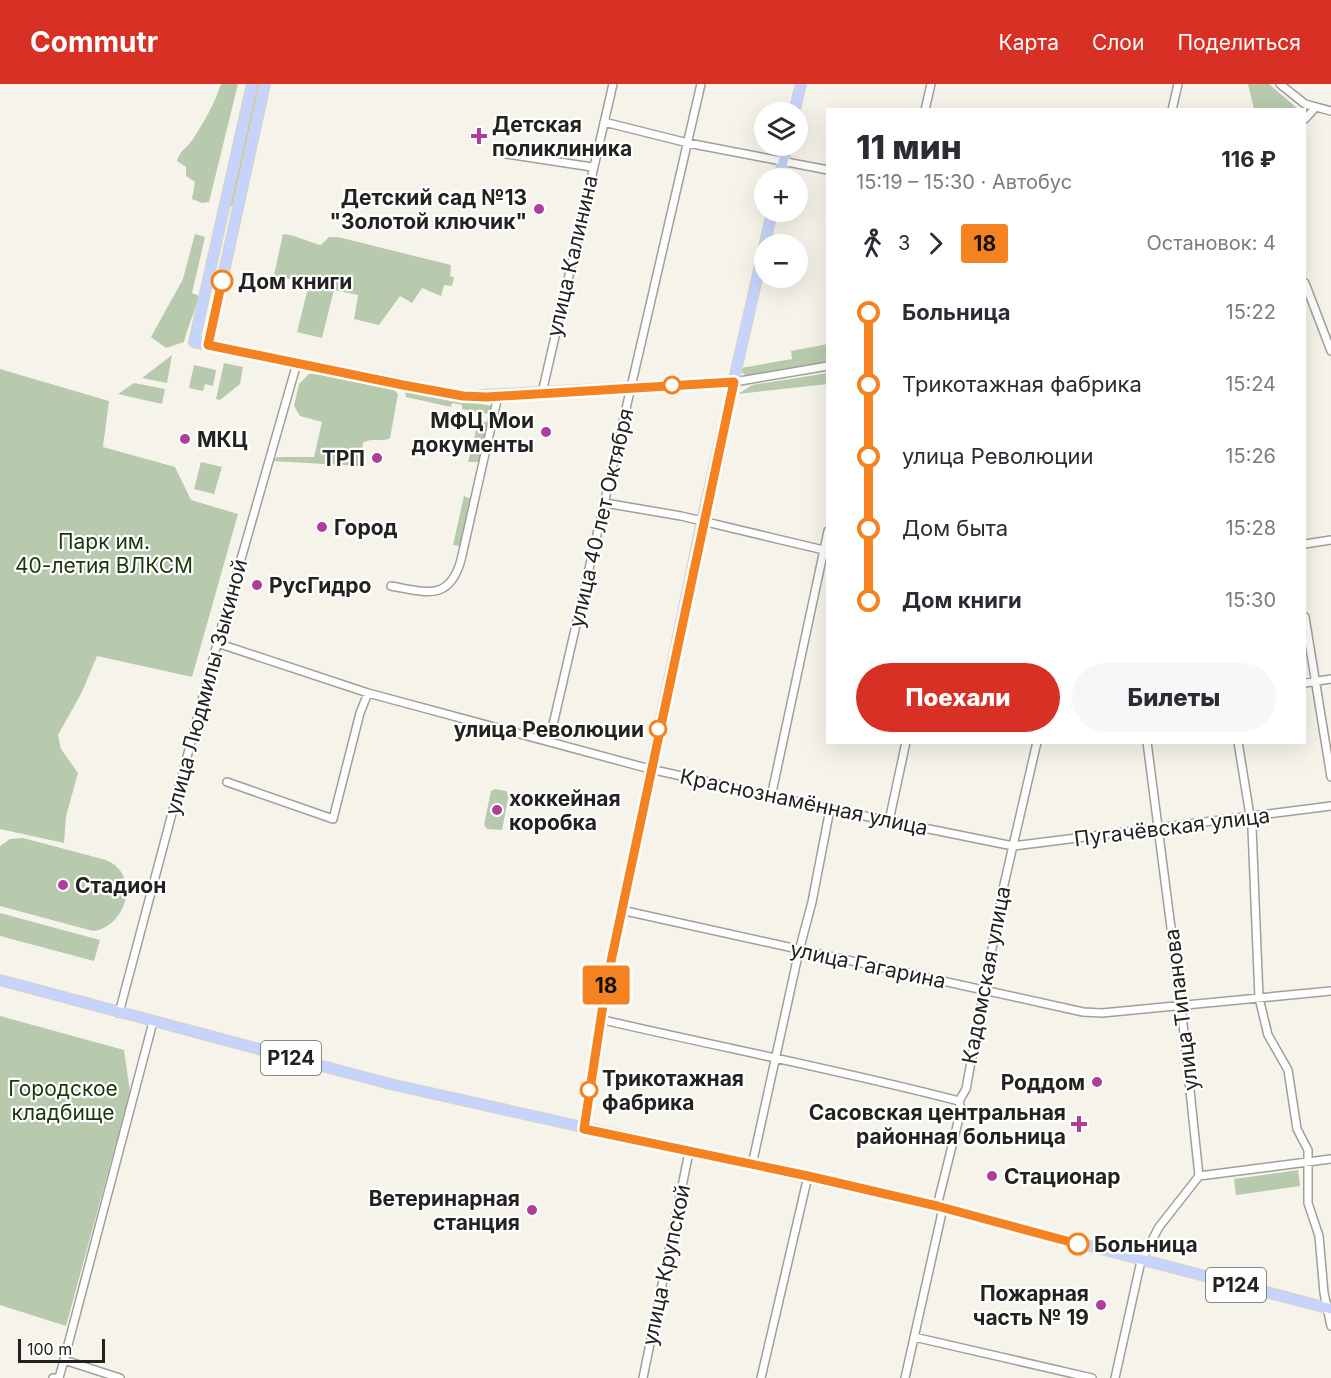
<!DOCTYPE html>
<html lang="ru">
<head>
<meta charset="utf-8">
<style>
	body { margin:0; font-family:Inter,sans-serif; background:#f7f7f7; color:#2b2b33; height:100vh; display:flex; flex-direction:column; font-size:22px; white-space:nowrap }
	* { box-sizing:border-box; margin:0 }
	p { font-size:20px; color:#7c7c81 }
	.icon { flex:none; width:33px; height:33px; fill:none; stroke:currentColor; stroke-width:2; stroke-linecap:round; stroke-linejoin:round }
	.map { position:relative; flex:1; overflow:hidden }
	.sheet { position:absolute; left:826px; top:24px; width:480px; height:636px; display:flex; flex-direction:column; background:#fff; border-radius:0px; box-shadow:0 6px 24px #0002 }
	.sheet>* { flex:none }
	.badge { padding:0 12px; border-radius:4px; font-size:21px; line-height:39px }
	.buttons { position:absolute; left:754px; top:18px; display:grid; gap:12px }
	.buttons a { display:grid; place-items:center; width:54px; height:54px; border-radius:50%; background:#fff; box-shadow:0 6px 24px #0002; font-size:30px }
	.scale { position:absolute; left:18px; bottom:15px; width:87px; box-sizing:border-box; padding-left:6px; border:3px solid #23221f; border-top:0; font-size:16px; line-height:21px; white-space:nowrap; color:#23221f; -webkit-text-stroke:4px #fff; paint-order:stroke }
	.map>.badge { position:absolute; translate:-50% -50%; box-shadow:0 0 0 3px #fff }
	.legs { display:flex; align-items:center; gap:9px; height:66px; padding:0 30px; font-size:20px }
	.legs p { margin-inline-start:auto }
	.headline { display:flex; align-items:center; justify-content:space-between; height:102px; padding:0 30px }
	h1 { font-size:33px; font-weight:800; line-height:45px }
	.button { display:flex; gap:12px; margin-top:auto; padding:12px 30px }
	.button a { flex:1; height:69px; border-radius:36px; background:#d93025; color:#fff; font-size:24px; font-weight:800; line-height:69px; text-align:center }
	.button a+a { background:#f7f7f7; color:#2b2b33 }
	ul { padding:0 30px; list-style:none }
	li { display:flex; align-items:center; gap:21px; height:72px; font-size:22px }
	li i { display:grid; place-items:center; width:9px; height:100%; margin:0 8px; background:currentColor }
	li i::after { content:''; width:15px; height:15px; margin:-8px; border:4px solid; border-radius:50%; background:#fff }
	li p { margin-inline-start:auto }
	li:first-child i { background:linear-gradient(#0000 50%,currentColor 0) }
	li:last-child i { background:linear-gradient(currentColor 50%,#0000 0) }
	header { display:flex; align-items:center; gap:36px; box-sizing:border-box; height:84px; padding:0 30px; background:#d93025; color:#fff }
	header strong { font-size:28px }
	nav { display:flex; gap:33px; margin-inline-start:auto; font-size:21px }
	.map>svg:first-child { display:block }
</style>
</head>
<body>
<header>
<strong>Commutr</strong>
<nav><a>Карта</a><a>Слои</a><a>Поделиться</a></nav>
</header>
<div class="map">
<svg width="1331" height="1294" viewBox="0 0 1331 1294">
	<rect width="100%" height="100%" fill="#f6f3ea"/>
	<path fill="#b7caae" d="M 221,0 L 238,0 L 209,118 L 202,119 L 192,115 L 195,98 L 186,92 L 186,83 L 177,77 C 180,66 187,64 193,55 C 204,38 215,19 221,0 Z
		M 255,0 L 261,0 L 232,123 L 229,120 Z
		M 1248,0 L 1269,0 L 1298,25 L 1254,25 Z
		M 195,150 L 205,153 L 192,209 L 199,212 C 195,228 188,241 184,258 L 166,264 L 151,253 L 183,195 Z
		M 283,150 C 297,151 307,158 321,161 L 329,153 L 338,153 L 451,181 L 450,192 L 454,193 L 452,202 L 444,201 L 441,212 L 422,204 L 412,219 L 400,212 L 379,241 L 354,235 L 358,211 L 334,206 L 322,254 L 297,248 L 309,200 L 274,191 Z
		M 828,260 L 828,278 L 747,292 L 740,287 L 741,284 L 792,275 L 791,267 Z
		M 172,271 L 167,299 L 142,294 Z
		M 224,279 L 243,283 L 240,300 L 220,316 L 216,315 Z
		M 194,281 L 216,286 L 213,302 L 205,300 L 203,307 L 189,304 Z
		M 0,285 L 109,317 L 103,363 L 175,383 L 191,416 L 238,430 L 192,593 L 97,572 L 82,608 L 58,651 L 61,665 L 78,689 L 66,732 L 64,759 L 0,745 Z
		M 828,289 L 828,300 L 738,310 L 752,301 Z
		M 309,290 L 319,290 L 393,305 L 398,310 L 390,354 C 381,359 372,353 363,359 L 359,382 L 273,377 L 277,373 L 314,373 L 322,338 L 300,332 L 294,322 L 299,300 Z
		M 134,299 L 165,305 L 162,320 L 118,310 Z
		M 407,307 L 493,322 L 489,330 L 462,325 L 462,321 L 452,319 L 451,323 L 406,313 L 405,308 Z
		M 479,335 L 490,340 L 480,378 L 468,378 Z
		M 201,378 L 222,383 L 214,410 L 194,405 Z
		M 464,412 L 471,415 L 460,462 L 453,461 Z
		M 495,705 L 506,707 L 509,710 L 502,746 L 487,745 L 484,741 L 491,707 Z
		M 23,754 L 106,776 C 141,790 127,843 93,847 L 0,822 L 0,762 L 10,755 Z
		M 0,829 L 100,856 L 94,877 L 0,852 Z
		M 0,932 L 124,966 L 130,1008 L 66,1242 L 0,1221 Z
		M 1298,1086 L 1300,1102 L 1236,1111 L 1234,1095 Z"/>
	<g fill="none" stroke-linecap="round" stroke-linejoin="round">
		<defs>
			<path id="minor" d="M 1280,0 L 1305,20 L 1331,27
				M 925,26 L 931,0
				M 1172,26 L 1178,0
				M 1305,35 L 1315,24
				M 604,38 L 688,59 L 828,86
				M 506,70 L 592,83
				M 1305,199 L 1331,267
				M 734,298 L 828,282
				M 542,309 L 613,0
				M 605,419 L 681,432 L 828,467
				M 1305,460 L 1331,456
				M 391,502 C 426,508 449,518 461,476 L 498,312
				M 1305,533 L 1331,693
				M 217,559 L 368,609 L 650,685 L 830,725 L 1013,762 L 1331,722
				M 1305,599 L 1331,595
				M 549,658 L 701,0
				M 1238,658 L 1252,744 L 1259,914 L 1268,951 L 1288,986 L 1297,1045 L 1308,1066 L 1308,1119 L 1319,1152 L 1324,1209 L 1331,1242
				M 227,698 L 333,735 L 360,629 L 368,609
				M 771,713 L 828,447
				M 889,737 L 906,658
				M 621,826 L 1083,928 L 1102,929 L 1331,907
				M 119,929 L 221,545 L 297,279
				M 599,935 C 719,963 840,986 959,1017
				M 752,1081 L 799,867 L 812,818 L 830,725
				M 1199,1092 L 1331,1075
				M 937,1122 L 961,1026 L 959,1017 L 966,1005 L 1003,805 L 1037,658
				M 914,1253 L 1092,1294
				M 64,1276 L 120,1294
				M 53,1294 L 59,1294 L 64,1276 L 153,938
				M 643,1294 L 689,1068
				M 761,1294 L 808,1092
				M 905,1294 L 943,1124
				M 1115,1294 L 1141,1177 L 1159,1143 L 1199,1092 L 1181,921 L 1147,658"/>
			<path id="major" d="M 252,0 L 194,258 L 463,312 L 734,298
				M 794,28 L 801,0
				M 779,94 L 787,62
				M 208,261 L 265,0
				M 0,896 L 390,1000 L 937,1122 L 1331,1225
				M 584,1045 L 606,901 L 702,437 L 772,128"/>
		</defs>
		<use href="#minor" stroke="#a29f97" stroke-width="10"/>
		<use href="#major" stroke="#d3d3d2" stroke-width="12"/>
		<use href="#minor" stroke="#fff" stroke-width="7"/>
		<use href="#major" stroke="#c6d4fd" stroke-width="9"/>
	</g>
	<g fill="none" stroke-linecap="round" stroke-linejoin="round">
		<defs>
			<path id="line-1" d="M 222,197 L 208,261 L 403,301 L 463,312 L 487,313 L 734,298 L 606,901 L 584,1045 L 808,1092 L 937,1122 L 1078,1160"/>
		</defs>
		<use href="#line-1" stroke="#fff" stroke-width="14"/>
		<use href="#line-1" stroke="#f58220" stroke-width="9"/>
	</g>
	<g fill="#af3e9a" stroke="#fff" stroke-width="2">
		<path d="M476 43h6v6h6v6h-6v6h-6v-6h-6v-6h6z"/>
		<circle cx="539" cy="125" r="6"/>
		<circle cx="546" cy="348" r="6"/>
		<circle cx="185" cy="355" r="6"/>
		<circle cx="377" cy="374" r="6"/>
		<circle cx="322" cy="443" r="6"/>
		<circle cx="257" cy="501" r="6"/>
		<circle cx="497" cy="726" r="6"/>
		<circle cx="63" cy="801" r="6"/>
		<circle cx="1097" cy="998" r="6"/>
		<path d="M1076 1031h6v6h6v6h-6v6h-6v-6h-6v-6h6z"/>
		<circle cx="992" cy="1092" r="6"/>
		<circle cx="532" cy="1126" r="6"/>
		<circle cx="1101" cy="1221" r="6"/>
	</g>
	<g fill="#fff" stroke="#f58220" stroke-width="3">
		<circle cx="222" cy="197" r="10"/>
		<circle cx="672" cy="301" r="8"/>
		<circle cx="658" cy="645" r="8"/>
		<circle cx="589" cy="1006" r="8"/>
		<circle cx="1078" cy="1160" r="10"/>
	</g>
	<g text-anchor="middle" dominant-baseline="central" stroke-width="4.5" stroke-linejoin="round" paint-order="stroke">
		<g fill="#fff" stroke="#656462" stroke-width="1.5">
			<rect x="261" y="957" width="60" height="34" rx="4.5"/>
			<rect x="1206" y="1184" width="60" height="34" rx="4.5"/>
		</g>
		<g font-size="20" font-weight="bold" fill="#23221f">
			<text x="291" y="974">Р124</text>
			<text x="1236" y="1201">Р124</text>
		</g>
		<g font-size="21" font-weight="bold" fill="#23221f" stroke="#fff" text-anchor="start">
			<text x="492" y="40">Детская<tspan x="492" dy="24">поликлиника</tspan></text>
			<text x="527" y="113" text-anchor="end">Детский сад №13<tspan x="527" dy="24">"Золотой ключик"</tspan></text>
			<text x="534" y="336" text-anchor="end">МФЦ Мои<tspan x="534" dy="24">документы</tspan></text>
			<text x="197" y="355">МКЦ</text>
			<text x="365" y="374" text-anchor="end">ТРП</text>
			<text x="334" y="443">Город</text>
			<text x="269" y="501">РусГидро</text>
			<text x="509" y="714">хоккейная<tspan x="509" dy="24">коробка</tspan></text>
			<text x="75" y="801">Стадион</text>
			<text x="1085" y="998" text-anchor="end">Роддом</text>
			<text x="1066" y="1028" text-anchor="end">Сасовская центральная<tspan x="1066" dy="24">районная больница</tspan></text>
			<text x="1004" y="1092">Стационар</text>
			<text x="520" y="1114" text-anchor="end">Ветеринарная<tspan x="520" dy="24">станция</tspan></text>
			<text x="1089" y="1209" text-anchor="end">Пожарная<tspan x="1089" dy="24">часть № 19</tspan></text>
		</g>
		<g font-size="21" fill="#23221f" stroke="#fff">
			<text transform="translate(572 172) rotate(-77)">улица Калинина</text>
			<text transform="translate(601 434) rotate(-77)">улица 40 лет Октября</text>
			<text transform="translate(206 603) rotate(-75)">улица Людмилы Зыкиной</text>
			<text transform="translate(804 718) rotate(12)">Краснознамённая улица</text>
			<text transform="translate(1172 743) rotate(-7)">Пугачёвская улица</text>
			<text transform="translate(868 881) rotate(12)">улица Гагарина</text>
			<text transform="translate(986 891) rotate(-79)">Кадомская улица</text>
			<text transform="translate(1181 926) rotate(-97)">улица Типанова</text>
			<text transform="translate(666 1181) rotate(-78)">улица Крупской</text>
		</g>
		<g font-size="21" font-weight="bold" fill="#23221f" stroke="#fff" text-anchor="start">
			<text x="238" y="197">Дом книги</text>
			<text x="644" y="645" text-anchor="end">улица Революции</text>
			<text x="602" y="994">Трикотажная<tspan x="602" dy="24">фабрика</tspan></text>
			<text x="1094" y="1160">Больница</text>
		</g>
		<g font-size="21" fill="#1b360a" stroke="#fff">
			<text x="104" y="457">Парк им.<tspan x="104" dy="24">40-летия ВЛКСМ</tspan></text>
			<text x="63" y="1004">Городское<tspan x="63" dy="24">кладбище</tspan></text>
		</g>
	</g>
</svg>
<div class="buttons">
<a><svg class="icon" aria-label="layers" viewBox="0 0 24 24"><path d="M12 4l9 5-9 5-9-5zM3 14l9 5 9-5"/></svg></a>
<a>+</a>
<a>−</a>
</div>
<div class="scale">100 m</div>
<b class="badge" style="left:606px;top:901px;background:#f58220;color:#111">18</b>
<section class="sheet">
<div class="headline"><div><h1>11 мин</h1><p>15:19 – 15:30 · Автобус</p></div><b>116 ₽</b></div>
<div class="legs"><svg class="icon" aria-label="walk" viewBox="0 0 24 24"><circle cx="13" cy="4" r="2"/><path d="M13 8l-2 6 4 7M11 14l-3 7M7 12l3-4h3l4 4"/></svg>3<svg class="icon" aria-label="forward" viewBox="0 0 24 24"><path d="M9 5l7 7-7 7"/></svg><b class="badge" style="background:#f58220;color:#111">18</b><p>Остановок: 4</p></div>
<ul>
<li><i style="color:#f58220"></i><b>Больница</b><p>15:22</p></li>
<li><i style="color:#f58220"></i><span>Трикотажная фабрика</span><p>15:24</p></li>
<li><i style="color:#f58220"></i><span>улица Революции</span><p>15:26</p></li>
<li><i style="color:#f58220"></i><span>Дом быта</span><p>15:28</p></li>
<li><i style="color:#f58220"></i><b>Дом книги</b><p>15:30</p></li>
</ul>
<div class="button"><a>Поехали</a><a>Билеты</a></div>
</section>
</div>
</body>
</html>
